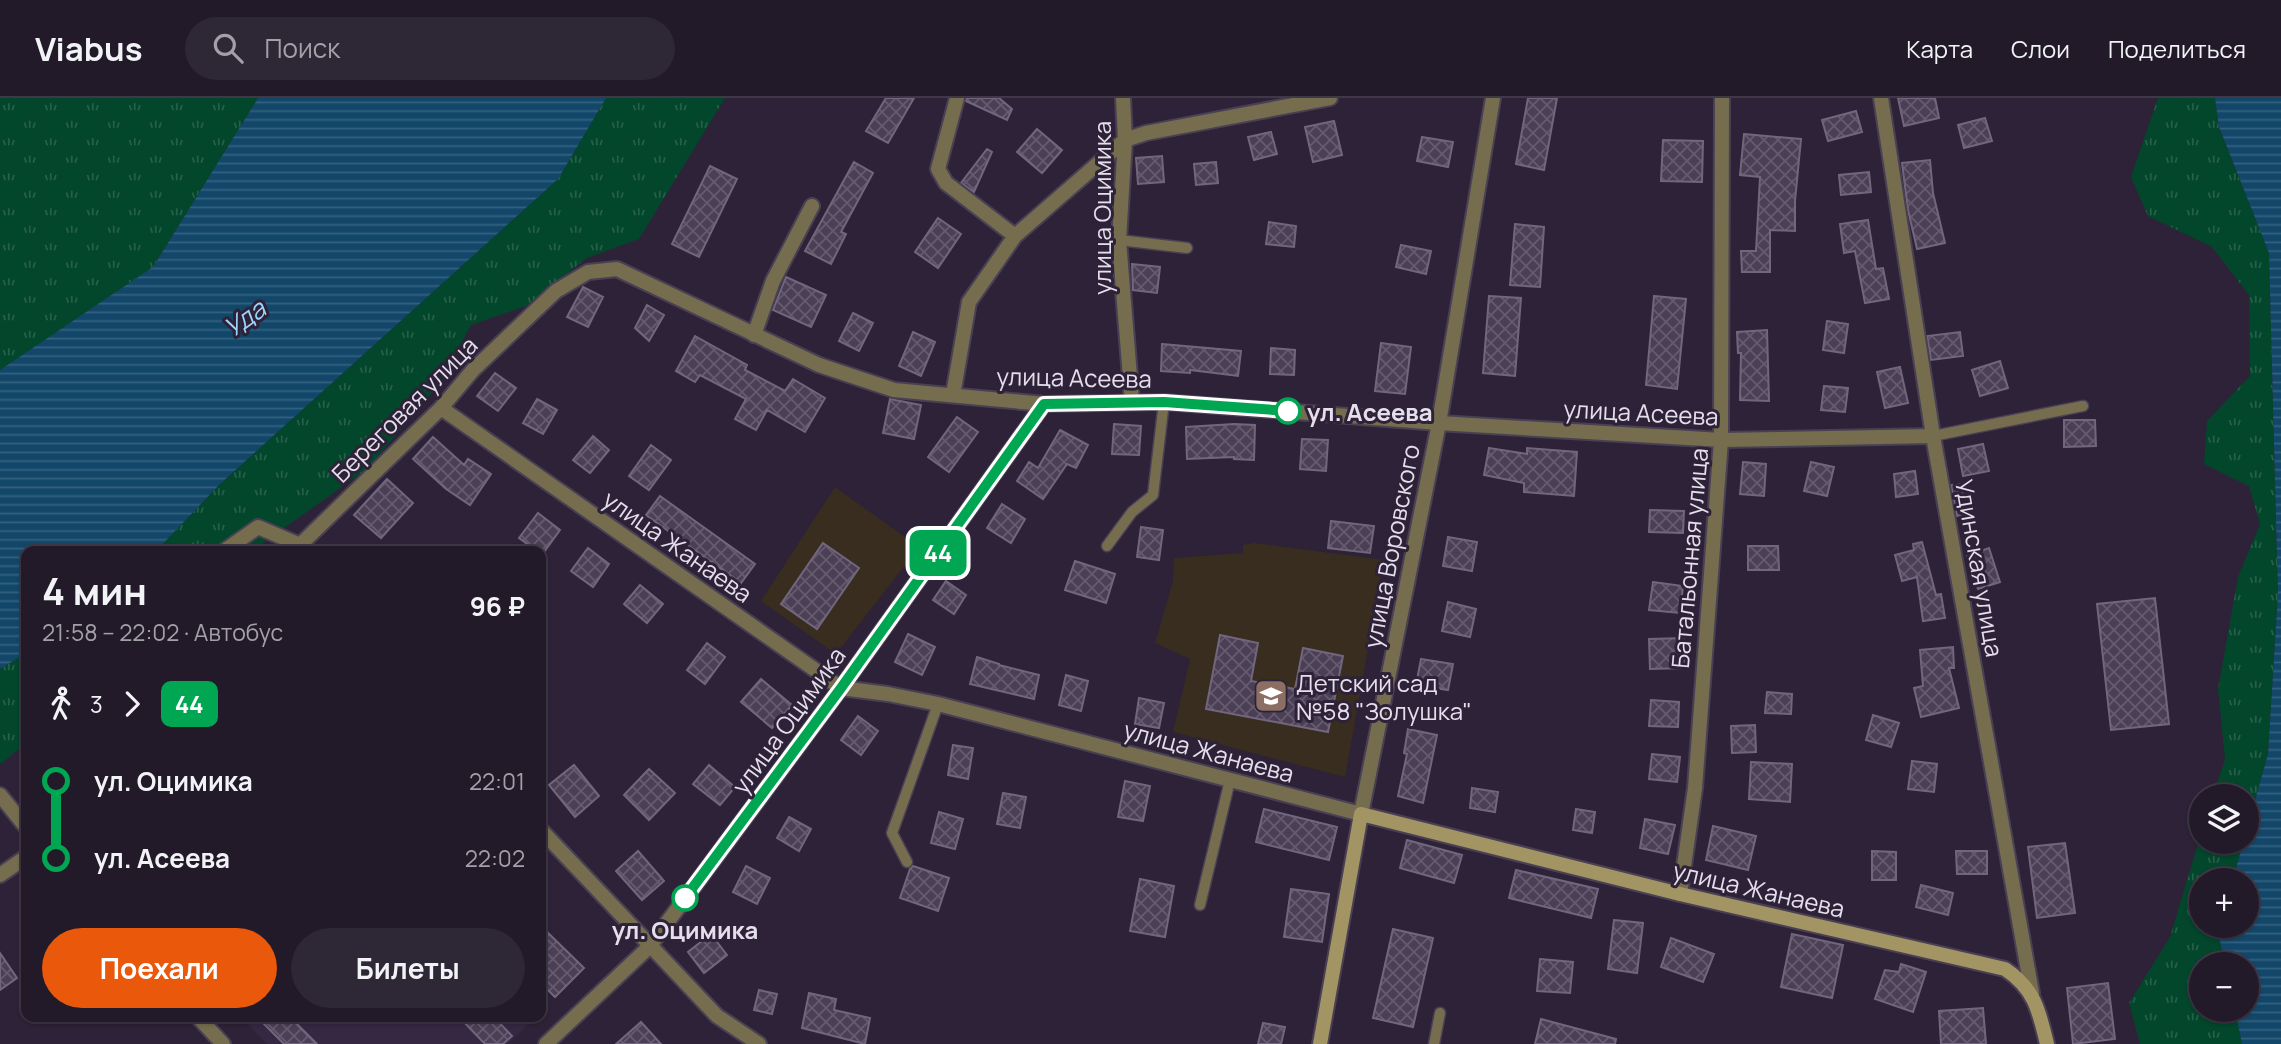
<!DOCTYPE html>
<html lang="ru">
<head>
<meta charset="utf-8">
<style>
	body { margin:0; font-family:Manrope,sans-serif; background:#2e2735; color:#f1f3f6; height:100vh; display:flex; flex-direction:column; font-size:26px; white-space:nowrap }
	* { box-sizing:border-box; margin:0 }
	p { font-size:23px; color:#a2a1a8 }
	.icon { flex:none; width:38px; height:38px; fill:none; stroke:currentColor; stroke-width:2; stroke-linecap:round; stroke-linejoin:round }
	.map { position:relative; flex:1; overflow:hidden }
	.side { position:absolute; left:21px; top:448px; width:525px; height:476px; display:flex; flex-direction:column; background:#221a29; border-radius:14px; box-shadow:0 2px 5px #0004,0 0 0 2px #3f3846 }
	.side>* { flex:none }
	.badge { padding:0 14px; border-radius:10px; font-size:24px; line-height:46px }
	.fabs { position:absolute; left:2189px; top:686px; display:grid; gap:14px }
	.fabs a { display:grid; place-items:center; width:70px; height:70px; border-radius:50%; background:#221a29; box-shadow:0 2px 5px #0004,0 0 0 2px #3f3846; font-size:35px }
	.map>.badge { position:absolute; translate:-50% -50%; box-shadow:0 0 0 4px #fff }
	.legs { display:flex; align-items:center; gap:10px; height:77px; padding:0 21px; font-size:23px }
	.legs p { margin-inline-start:auto }
	.summary { display:flex; align-items:center; justify-content:space-between; height:119px; padding:0 21px }
	h1 { font-size:38px; font-weight:700; line-height:52px }
	.action { display:flex; gap:14px; margin-top:auto; padding:14px 21px }
	.action a { flex:1; height:80px; border-radius:42px; background:#ea580c; color:#fff; font-size:28px; font-weight:700; line-height:80px; text-align:center }
	.action a+a { background:#2e2735; color:#f1f3f6 }
	ul { padding:0 21px; list-style:none }
	li { display:flex; align-items:center; gap:24px; height:77px; font-size:26px }
	li i { display:grid; place-items:center; width:10px; height:100%; margin:0 9px; background:currentColor }
	li i::after { content:''; width:18px; height:18px; margin:-9px; border:5px solid; border-radius:50%; background:#221a29 }
	li p { margin-inline-start:auto }
	li:first-child i { background:linear-gradient(#0000 50%,currentColor 0) }
	li:last-child i { background:linear-gradient(currentColor 50%,#0000 0) }
	header { display:flex; align-items:center; gap:42px; box-sizing:border-box; height:98px; padding:0 35px; background:#221a29; border-bottom:2px solid #3f3846 }
	header strong { font-size:33px }
	nav { display:flex; gap:38px; margin-inline-start:auto; font-size:24px }
	.search { width:490px; height:63px; background:#2e2735; display:flex; align-items:center; gap:18px; box-sizing:border-box; padding:0 24px; border-radius:38px; color:#a2a1a8; font-size:26px }
	.map>svg:first-child { display:block }
</style>
</head>
<body>
<header>
<strong>Viabus</strong>
<div class="search"><svg class="icon" aria-label="search" viewBox="0 0 24 24"><circle cx="10" cy="10" r="6"/><path d="M15 15l6 6"/></svg>Поиск</div>
<nav><a>Карта</a><a>Слои</a><a>Поделиться</a></nav>
</header>
<div class="map">
<svg width="2281" height="946" viewBox="0 0 2281 946">
	<defs>
		<pattern id="grass-tufts" width="24" height="20" patternUnits="userSpaceOnUse" patternTransform="scale(1.75)"><rect width="24" height="20" fill="#02462b"/><path d="M3 7l-1-3M5 7V3M7 7l1-3M15 17l-1-3M17 17v-4M19 17l1-3" fill="none" stroke="#27604a"/></pattern>
		<pattern id="water-rules" width="6" height="5" patternUnits="userSpaceOnUse" patternTransform="scale(1.75)"><rect width="6" height="5" fill="#12476a"/><path d="M0 2.5h6" fill="none" stroke="#34617f"/></pattern>
		<pattern id="building-cross-hatch" width="8" height="8" patternUnits="userSpaceOnUse" patternTransform="scale(1.75)"><rect width="8" height="8" fill="#4b3f56"/><path d="M0 0l8 8M0 8l8-8" fill="none" stroke="#655a6e"/></pattern>
	</defs>
	<rect width="100%" height="100%" fill="#2d2237"/>
	<path fill="#362742" d="M 241,919 L 535,919 L 508,946 L 267,946 Z"/>
	<path fill="#382d1e" d="M 835,389 L 919,449 L 836,556 L 761,503 Z
		M 1254,445 L 1384,462 L 1345,679 L 1173,634 L 1190,561 L 1155,545 L 1173,483 L 1174,460 L 1243,455 L 1243,447 Z"/>
	<path fill="url(#grass-tufts)" d="M 0,0 L 258,0 L 153,169 L 0,272 Z
		M 606,0 L 725,0 L 639,141 L 587,160 L 526,208 L 471,227 L 442,283 L 367,371 L 252,453 L 156,453 L 220,386 L 558,81 Z
		M 2158,0 L 2215,0 L 2219,30 L 2269,155 L 2278,496 L 2268,656 L 2247,731 L 2247,698 L 2213,698 L 2225,661 L 2218,591 L 2238,479 L 2260,426 L 2249,388 L 2204,366 L 2207,323 L 2250,278 L 2249,197 L 2212,149 L 2148,118 L 2131,79 Z
		M 26,555 L 26,645 L 2,665 L 0,665 L 0,571 Z
		M 2201,736 L 2202,744 L 2243,744 L 2233,782 L 2202,782 L 2202,828 L 2220,828 L 2218,834 L 2225,866 L 2202,866 L 2202,912 L 2235,912 L 2242,946 L 2140,946 L 2129,905 L 2170,839 Z"/>
	<path fill="url(#water-rules)" d="M 258,0 L 606,0 L 558,81 L 220,386 L 156,453 L 26,453 L 26,555 L 0,571 L 0,272 L 153,169 Z
		M 2215,0 L 2281,0 L 2281,946 L 2242,946 L 2235,912 L 2247,912 L 2247,866 L 2225,866 L 2218,834 L 2220,828 L 2247,828 L 2247,782 L 2233,782 L 2243,744 L 2247,744 L 2247,731 L 2268,656 L 2278,496 L 2269,155 L 2219,29 Z"/>
	<path fill="url(#building-cross-hatch)" stroke="#72667e" stroke-width="2" d="M 886,0 L 914,0 L 888,45 L 866,33 Z
		M 966,0 L 999,0 L 1012,11 L 1007,22 L 966,3 Z
		M 1528,0 L 1557,0 L 1544,72 L 1516,66 Z
		M 1898,0 L 1935,0 L 1939,20 L 1904,28 Z
		M 1856,13 L 1862,34 L 1828,43 L 1822,22 Z
		M 1985,20 L 1992,43 L 1964,50 L 1958,27 Z
		M 1334,23 L 1342,57 L 1313,64 L 1305,29 Z
		M 1037,31 L 1062,52 L 1042,75 L 1017,54 Z
		M 1271,34 L 1277,56 L 1254,62 L 1248,39 Z
		M 1744,36 L 1801,41 L 1795,103 L 1795,133 L 1770,132 L 1770,174 L 1742,174 L 1741,153 L 1756,153 L 1760,79 L 1740,77 Z
		M 1422,39 L 1453,44 L 1448,69 L 1417,63 Z
		M 1663,42 L 1703,43 L 1702,84 L 1661,83 Z
		M 987,51 L 992,54 L 974,94 L 961,85 Z
		M 1162,58 L 1164,84 L 1138,86 L 1136,60 Z
		M 1930,62 L 1933,95 L 1945,145 L 1917,151 L 1908,112 L 1902,65 Z
		M 854,64 L 873,75 L 841,134 L 846,136 L 831,166 L 805,153 Z
		M 1216,64 L 1218,85 L 1196,87 L 1194,66 Z
		M 710,68 L 737,81 L 699,159 L 672,146 Z
		M 1869,74 L 1871,94 L 1841,97 L 1839,77 Z
		M 938,120 L 961,136 L 938,170 L 915,154 Z
		M 1868,122 L 1876,171 L 1883,170 L 1889,201 L 1865,205 L 1855,153 L 1844,155 L 1840,126 Z
		M 1269,124 L 1296,128 L 1294,149 L 1266,146 Z
		M 1515,126 L 1544,129 L 1540,189 L 1510,187 Z
		M 1401,147 L 1431,153 L 1426,176 L 1396,169 Z
		M 1132,166 L 1160,169 L 1157,195 L 1133,192 Z
		M 786,179 L 826,197 L 811,229 L 773,212 Z
		M 583,189 L 603,199 L 588,229 L 567,219 Z
		M 1489,198 L 1521,200 L 1515,278 L 1483,275 Z
		M 1654,198 L 1686,201 L 1677,291 L 1646,287 Z
		M 647,207 L 664,217 L 649,243 L 635,230 Z
		M 853,215 L 873,225 L 859,253 L 839,243 Z
		M 1827,223 L 1848,226 L 1844,255 L 1823,252 Z
		M 1767,232 L 1769,303 L 1740,302 L 1741,255 L 1738,255 L 1737,234 Z
		M 913,234 L 935,244 L 921,278 L 899,268 Z
		M 1960,234 L 1963,258 L 1931,262 L 1927,238 Z
		M 695,238 L 747,267 L 745,272 L 785,293 L 793,281 L 825,300 L 805,334 L 767,312 L 756,332 L 735,321 L 746,301 L 700,277 L 695,284 L 676,273 Z
		M 1381,245 L 1411,249 L 1405,296 L 1375,293 Z
		M 1162,246 L 1241,253 L 1238,278 L 1190,272 L 1190,275 L 1161,273 Z
		M 1271,250 L 1295,252 L 1294,277 L 1270,276 Z
		M 2000,263 L 2008,290 L 1980,298 L 1972,272 Z
		M 1900,269 L 1908,305 L 1885,310 L 1877,274 Z
		M 495,275 L 516,290 L 498,313 L 477,298 Z
		M 1824,288 L 1848,290 L 1845,314 L 1821,312 Z
		M 537,301 L 557,312 L 543,336 L 523,325 Z
		M 890,301 L 921,307 L 914,341 L 883,335 Z
		M 957,319 L 978,334 L 949,374 L 928,359 Z
		M 2064,322 L 2095,322 L 2096,348 L 2064,349 Z
		M 1114,326 L 1141,328 L 1139,357 L 1112,356 Z
		M 1234,326 L 1255,327 L 1254,362 L 1234,361 L 1234,359 L 1187,361 L 1186,329 Z
		M 1060,332 L 1088,347 L 1076,370 L 1067,366 L 1043,401 L 1017,383 L 1029,364 L 1038,370 Z
		M 593,338 L 609,352 L 590,375 L 573,362 Z
		M 433,339 L 464,367 L 468,361 L 491,376 L 470,407 L 446,391 L 413,361 Z
		M 1302,341 L 1328,342 L 1326,373 L 1300,371 Z
		M 1983,346 L 1989,373 L 1963,378 L 1958,351 Z
		M 651,347 L 671,362 L 649,392 L 629,378 Z
		M 1489,350 L 1527,356 L 1527,350 L 1577,354 L 1574,398 L 1524,394 L 1524,385 L 1484,377 Z
		M 1743,364 L 1766,366 L 1764,398 L 1740,396 Z
		M 1811,364 L 1834,369 L 1827,398 L 1804,393 Z
		M 1915,373 L 1918,396 L 1896,399 L 1894,376 Z
		M 387,381 L 413,405 L 381,440 L 354,417 Z
		M 1968,385 L 1971,416 L 1957,418 L 1951,387 Z
		M 660,398 L 755,466 L 741,485 L 646,417 Z
		M 1002,406 L 1025,421 L 1011,445 L 987,430 Z
		M 1650,412 L 1684,413 L 1683,435 L 1649,434 Z
		M 538,415 L 560,432 L 542,457 L 541,453 L 537,453 L 519,440 Z
		M 1331,423 L 1374,428 L 1370,455 L 1328,450 Z
		M 1141,429 L 1163,432 L 1159,462 L 1137,459 Z
		M 1448,439 L 1477,444 L 1472,473 L 1443,468 Z
		M 1922,444 L 1936,497 L 1941,496 L 1945,520 L 1923,523 L 1917,479 L 1902,483 L 1895,457 L 1914,452 L 1913,446 Z
		M 823,445 L 859,470 L 817,531 L 781,506 Z
		M 1748,448 L 1778,448 L 1779,472 L 1748,472 Z
		M 588,450 L 609,466 L 593,489 L 571,473 Z
		M 1989,450 L 2000,484 L 1978,491 L 1967,458 Z
		M 1075,463 L 1115,476 L 1106,505 L 1065,492 Z
		M 946,483 L 966,497 L 954,516 L 933,502 Z
		M 1653,484 L 1683,488 L 1680,515 L 1649,512 Z
		M 640,487 L 663,506 L 647,525 L 624,506 Z
		M 2155,500 L 2169,626 L 2111,632 L 2097,506 Z
		M 1448,504 L 1476,511 L 1470,539 L 1442,533 Z
		M 908,536 L 935,549 L 922,577 L 895,564 Z
		M 1220,537 L 1258,545 L 1251,583 L 1295,591 L 1303,550 L 1343,558 L 1328,634 L 1206,611 Z
		M 1684,540 L 1685,570 L 1650,571 L 1649,541 Z
		M 707,545 L 725,559 L 705,586 L 687,572 Z
		M 1953,549 L 1954,570 L 1949,570 L 1959,610 L 1921,619 L 1914,590 L 1923,588 L 1920,552 Z
		M 977,559 L 999,566 L 999,567 L 1039,577 L 1034,601 L 970,586 Z
		M 1421,561 L 1453,566 L 1448,592 L 1416,587 Z
		M 1066,577 L 1088,583 L 1081,613 L 1059,607 Z
		M 761,581 L 792,607 L 772,630 L 741,604 Z
		M 1767,594 L 1792,596 L 1791,616 L 1765,615 Z
		M 1139,600 L 1164,605 L 1159,630 L 1135,626 Z
		M 1651,602 L 1679,604 L 1678,629 L 1649,628 Z
		M 1873,617 L 1899,625 L 1891,649 L 1866,642 Z
		M 858,618 L 878,633 L 861,657 L 841,642 Z
		M 1755,627 L 1756,654 L 1732,655 L 1731,628 Z
		M 1408,631 L 1437,637 L 1423,705 L 1398,698 L 1407,656 L 1404,655 Z
		M 953,647 L 973,650 L 968,681 L 948,677 Z
		M 1652,656 L 1680,659 L 1677,684 L 1649,681 Z
		M 1912,663 L 1937,666 L 1934,694 L 1908,691 Z
		M 1751,664 L 1792,666 L 1790,704 L 1749,701 Z
		M 574,667 L 599,698 L 575,719 L 549,687 Z
		M 709,667 L 735,689 L 720,707 L 693,686 Z
		M 649,671 L 675,695 L 649,722 L 624,697 Z
		M 1125,683 L 1150,688 L 1143,723 L 1118,719 Z
		M 1472,690 L 1498,694 L 1495,714 L 1470,710 Z
		M 1003,695 L 1026,699 L 1020,730 L 997,726 Z
		M 1264,711 L 1337,729 L 1329,762 L 1256,744 Z
		M 1576,711 L 1595,714 L 1592,735 L 1573,732 Z
		M 939,714 L 963,721 L 955,751 L 931,745 Z
		M 789,719 L 811,731 L 799,753 L 777,740 Z
		M 1645,721 L 1675,727 L 1668,756 L 1640,750 Z
		M 1713,728 L 1756,738 L 1748,772 L 1706,762 Z
		M 1407,742 L 1462,757 L 1454,785 L 1400,770 Z
		M 2065,745 L 2075,815 L 2037,820 L 2028,749 Z
		M 638,753 L 664,783 L 642,802 L 616,773 Z
		M 1872,753 L 1896,754 L 1896,782 L 1872,782 Z
		M 1956,753 L 1987,753 L 1987,776 L 1957,776 Z
		M 746,768 L 770,780 L 757,806 L 733,794 Z
		M 913,768 L 949,780 L 938,813 L 900,800 L 910,771 Z
		M 1516,772 L 1598,791 L 1591,820 L 1509,800 Z
		M 1140,781 L 1174,788 L 1165,839 L 1130,833 Z
		M 1921,787 L 1953,795 L 1948,817 L 1916,809 Z
		M 1291,791 L 1329,796 L 1322,844 L 1284,839 Z
		M 1614,822 L 1643,825 L 1637,875 L 1608,871 Z
		M 541,828 L 584,870 L 555,899 L 541,885 Z
		M 1393,831 L 1433,840 L 1413,929 L 1373,920 Z
		M 711,836 L 727,857 L 704,875 L 688,854 Z
		M 1792,836 L 1843,847 L 1832,900 L 1781,889 Z
		M 1671,840 L 1714,856 L 1703,884 L 1661,869 Z
		M 0,855 L 17,880 L 0,892 Z
		M 1540,861 L 1573,864 L 1570,895 L 1537,893 Z
		M 1901,866 L 1926,874 L 1913,914 L 1875,901 L 1885,872 L 1899,874 Z
		M 2108,885 L 2115,941 L 2073,946 L 2067,890 Z
		M 759,892 L 777,896 L 772,916 L 754,912 Z
		M 809,895 L 836,901 L 834,912 L 870,920 L 865,946 L 802,930 Z
		M 1983,910 L 1986,946 L 1941,946 L 1939,913 Z
		M 257,919 L 290,919 L 317,946 L 284,946 Z
		M 459,919 L 494,919 L 512,938 L 503,946 L 485,946 Z
		M 1541,921 L 1616,941 L 1615,946 L 1535,946 Z
		M 641,924 L 661,946 L 616,946 Z
		M 1263,925 L 1285,929 L 1281,946 L 1258,946 Z"/>
	<g fill="none" stroke-linecap="round" stroke-linejoin="round">
		<defs>
			<path id="lane" d="M 1119,142 L 1187,150
				M 1933,338 L 2083,308
				M 1107,448 L 1132,414 L 1153,397 L 1164,304
				M 907,764 L 892,735 L 938,606
				M 1200,807 L 1230,682
				M 1434,946 L 1440,915"/>
			<path id="street" d="M 957,0 L 938,71 L 946,85 L 1015,138
				M 1123,0 L 1125,42 L 1119,142 L 1132,304
				M 1881,0 L 1933,338 L 2032,895
				M 754,237 L 773,183 L 812,108
				M 953,297 L 969,204 L 1015,138 L 1125,42 L 1146,35 L 1330,0
				M 441,310 L 841,590 L 888,596 L 938,606 L 1361,716 L 1439,325 L 1493,0
				M 224,453 L 258,429 L 300,447 L 441,310 L 473,272 L 556,193 L 588,174 L 617,171 L 819,267 L 894,292 L 1044,306 L 1164,304 L 1439,325 L 1721,342 L 1933,338
				M 0,697 L 26,729
				M 541,732 L 717,918 L 759,946
				M 0,777 L 26,759
				M 1680,796 L 1695,690 L 1721,342 L 1722,0
				M 198,919 L 223,946
				M 546,946 L 649,849 L 841,590 L 1044,306"/>
			<path id="secondary" d="M 1320,946 L 1361,716 L 1680,796 L 2005,871 C 2035,891 2039,913 2047,946"/>
		</defs>
		<use href="#lane" stroke="#4a4054" stroke-width="13"/>
		<use href="#street" stroke="#4a4054" stroke-width="18"/>
		<use href="#secondary" stroke="#4a4054" stroke-width="18"/>
		<use href="#lane" stroke="#766d4f" stroke-width="10"/>
		<use href="#street" stroke="#766d4f" stroke-width="14"/>
		<use href="#secondary" stroke="#a39464" stroke-width="14"/>
	</g>
	<g fill="none" stroke-linecap="round" stroke-linejoin="round">
		<defs>
			<path id="line-1" d="M 685,800 L 841,590 L 1044,306 L 1164,304 L 1288,313"/>
		</defs>
		<use href="#line-1" stroke="#fff" stroke-width="16"/>
		<use href="#line-1" stroke="#00a651" stroke-width="10"/>
	</g>
	<defs>
		<symbol id="school-square" viewBox="-11 -11 22 22"><rect x="-9" y="-9" width="18" height="18" rx="4" fill="#8d6e63" stroke="#2d2237"/><path d="M0-5L7-2L0 1L-7-2ZM-4 1L0 2.5L4 1V4Q0 6-4 4Z" fill="#fff"/></symbol>
	</defs>
	<g fill-rule="evenodd">
		<use href="#school-square" x="1252" y="579" width="38" height="38"/>
	</g>
	<g fill="#fff" stroke="#00a651" stroke-width="3.5">
		<circle cx="1288" cy="313" r="12"/>
		<circle cx="685" cy="800" r="12"/>
	</g>
	<g text-anchor="middle" dominant-baseline="central" stroke-width="6" stroke-linejoin="round" paint-order="stroke">
		<g font-size="24" fill="#e5deec" stroke="#2d2237">
			<text transform="translate(1101 110) rotate(-90)">улица Оцимика</text>
			<text transform="translate(1074 279) rotate(1)">улица Асеева</text>
			<text transform="translate(404 311) rotate(-45)">Береговая улица</text>
			<text transform="translate(1641 314) rotate(3)">улица Асеева</text>
			<text transform="translate(678 448) rotate(35)">улица Жанаева</text>
			<text transform="translate(1391 448) rotate(-79)">улица Воровского</text>
			<text transform="translate(1689 460) rotate(-85)">Батальонная улица</text>
			<text transform="translate(1980 470) rotate(80)">Удинская улица</text>
			<text transform="translate(788 622) rotate(-54)">улица Оцимика</text>
			<text transform="translate(1209 653) rotate(15)">улица Жанаева</text>
			<text transform="translate(1759 791) rotate(13)">улица Жанаева</text>
		</g>
		<g font-size="24" font-weight="bold" fill="#e5deec" stroke="#2d2237" text-anchor="start">
			<text x="1307" y="313">ул. Асеева</text>
			<text x="685" y="831" text-anchor="middle">ул. Оцимика</text>
		</g>
		<g font-size="24" fill="#e5deec" stroke="#2d2237" text-anchor="start">
			<text x="1296" y="584">Детский сад<tspan x="1296" dy="28">№58 "Золушка"</tspan></text>
		</g>
		<g font-size="26" font-style="italic" fill="#9fd3fc" stroke="#2d2237">
			<text transform="translate(244 220) rotate(-35)">Уда</text>
		</g>
	</g>
</svg>
<div class="fabs">
<a><svg class="icon" aria-label="layers" viewBox="0 0 24 24"><path d="M12 4l9 5-9 5-9-5zM3 14l9 5 9-5"/></svg></a>
<a>+</a>
<a>−</a>
</div>
<b class="badge" style="left:938px;top:455px;background:#00a651;color:#fff">44</b>
<section class="side">
<div class="summary"><div><h1>4 мин</h1><p>21:58 – 22:02 · Автобус</p></div><b>96 ₽</b></div>
<div class="legs"><svg class="icon" aria-label="walk" viewBox="0 0 24 24"><circle cx="13" cy="4" r="2"/><path d="M13 8l-2 6 4 7M11 14l-3 7M7 12l3-4h3l4 4"/></svg>3<svg class="icon" aria-label="forward" viewBox="0 0 24 24"><path d="M9 5l7 7-7 7"/></svg><b class="badge" style="background:#00a651;color:#fff">44</b></div>
<ul>
<li><i style="color:#00a651"></i><b>ул. Оцимика</b><p>22:01</p></li>
<li><i style="color:#00a651"></i><b>ул. Асеева</b><p>22:02</p></li>
</ul>
<div class="action"><a>Поехали</a><a>Билеты</a></div>
</section>
</div>
</body>
</html>
